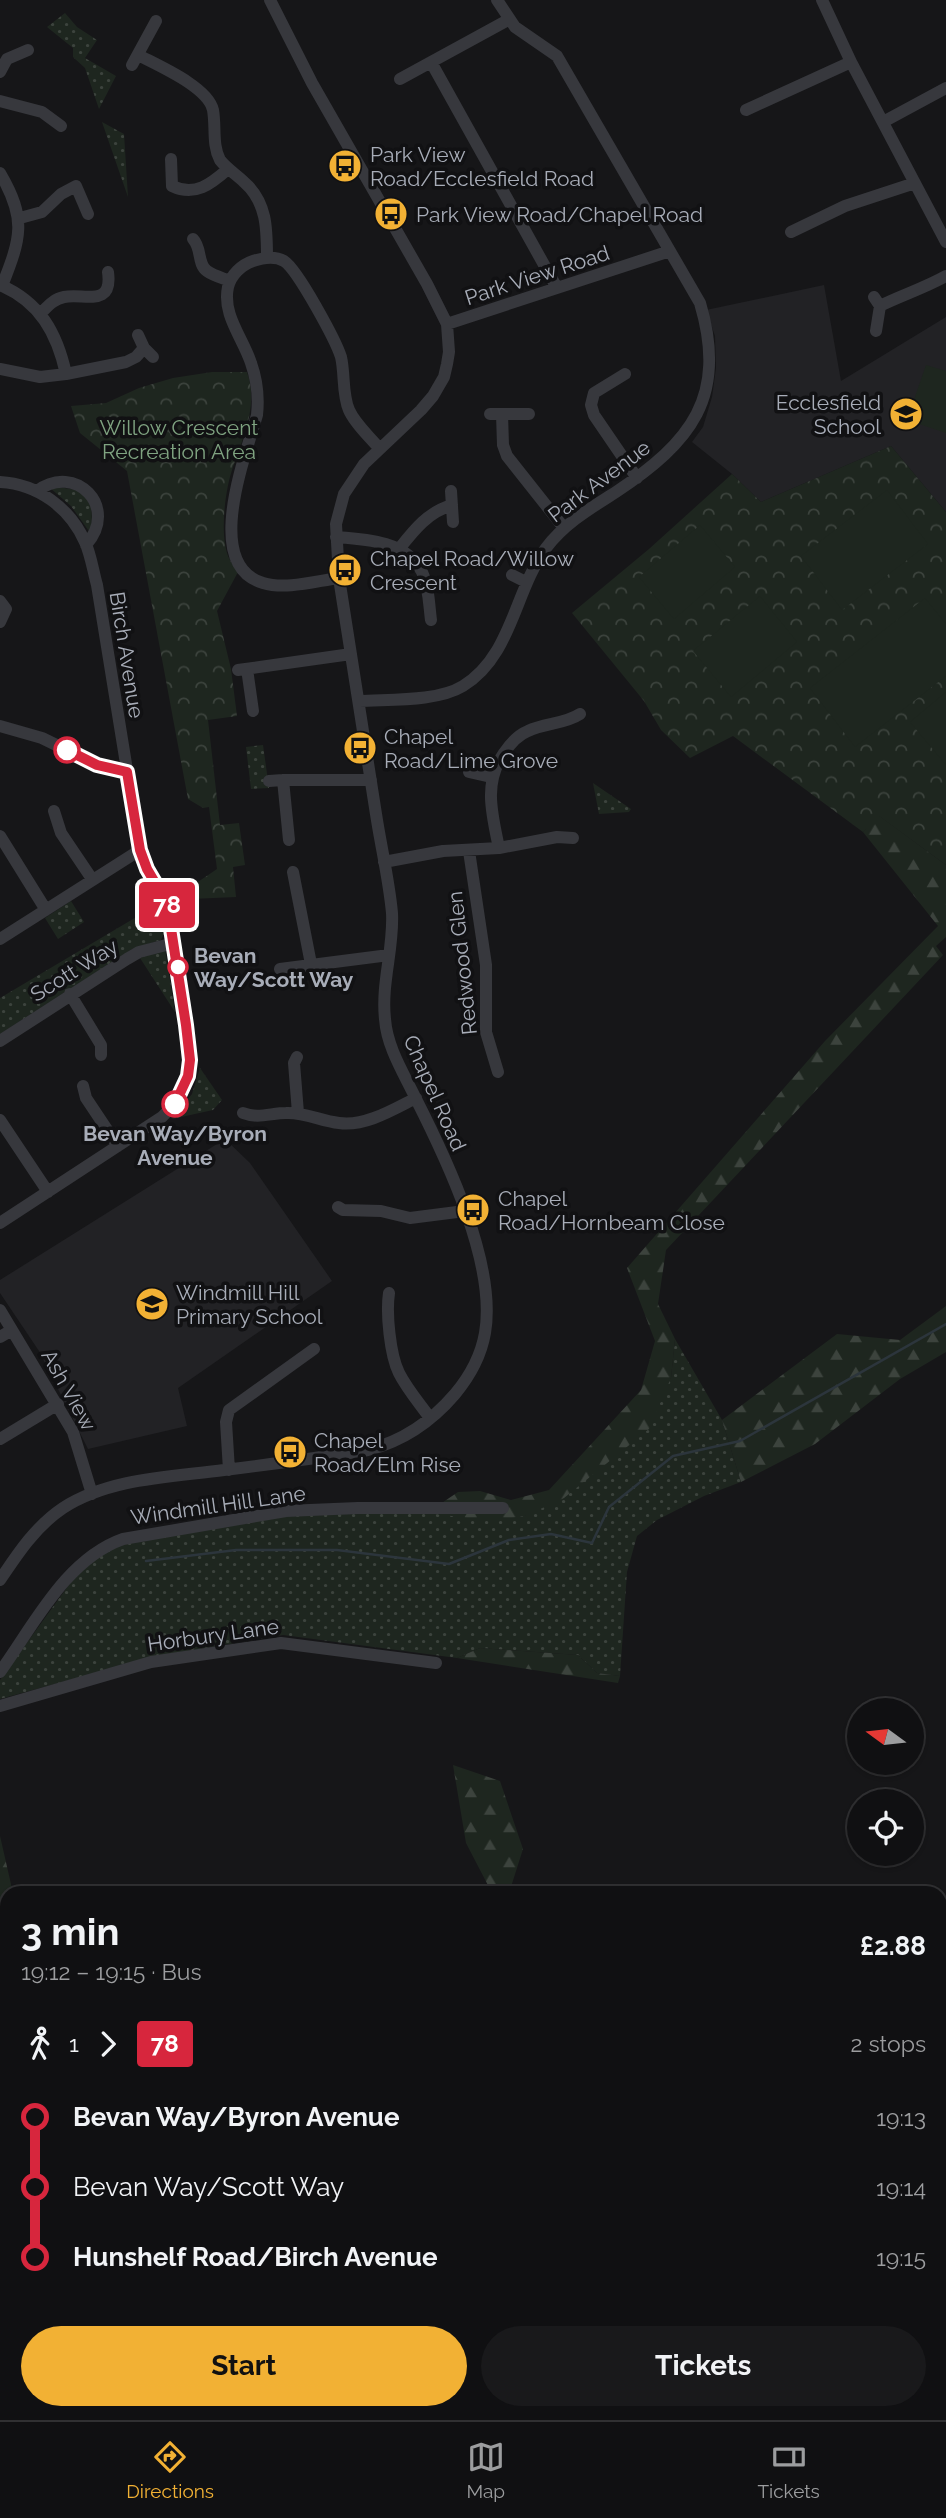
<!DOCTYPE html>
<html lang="en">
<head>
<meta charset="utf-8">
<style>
	body { margin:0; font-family:Raleway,sans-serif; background:#19191b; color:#f1f3f6; height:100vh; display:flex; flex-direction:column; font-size:26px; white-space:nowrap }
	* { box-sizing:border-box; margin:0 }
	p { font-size:23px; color:#9c9d9f }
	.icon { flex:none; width:38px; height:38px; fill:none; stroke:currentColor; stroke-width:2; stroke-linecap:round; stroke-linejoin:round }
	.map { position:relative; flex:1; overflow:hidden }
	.side { position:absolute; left:0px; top:1886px; width:947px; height:534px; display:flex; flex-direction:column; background:#101012; border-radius:21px 21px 0 0; box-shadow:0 2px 5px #0004,0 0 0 2px #303032 }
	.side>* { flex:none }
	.badge { padding:0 14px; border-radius:5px; font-size:24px; line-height:46px }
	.needle { width:46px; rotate:285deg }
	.fabs { position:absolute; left:847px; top:1698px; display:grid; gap:14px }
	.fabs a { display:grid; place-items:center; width:77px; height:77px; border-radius:50%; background:#101012; box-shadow:0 2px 5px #0004,0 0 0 2px #303032; font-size:35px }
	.map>.badge { position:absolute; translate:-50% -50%; box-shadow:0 0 0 4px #fff }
	.legs { display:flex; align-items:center; gap:10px; height:77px; padding:0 21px; font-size:23px }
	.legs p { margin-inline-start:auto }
	.headline { display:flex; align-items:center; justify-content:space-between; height:119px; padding:0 21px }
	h1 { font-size:38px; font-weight:700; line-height:52px }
	.button { display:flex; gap:14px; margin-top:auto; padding:14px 21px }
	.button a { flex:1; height:80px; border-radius:42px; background:#f2b134; color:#111; font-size:28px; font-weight:700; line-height:80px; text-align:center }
	.button a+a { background:#19191b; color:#f1f3f6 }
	ul { padding:0 21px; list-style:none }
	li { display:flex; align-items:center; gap:24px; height:70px; font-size:26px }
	li i { display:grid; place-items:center; width:10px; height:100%; margin:0 9px; background:currentColor }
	li i::after { content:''; width:18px; height:18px; margin:-9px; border:5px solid; border-radius:50%; background:#101012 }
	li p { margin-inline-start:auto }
	li:first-child i { background:linear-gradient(#0000 50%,currentColor 0) }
	li:last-child i { background:linear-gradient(currentColor 50%,#0000 0) }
	.tab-bar { display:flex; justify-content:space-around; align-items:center; height:98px; border-top:2px solid #303032; background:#101012; font-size:19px; color:#9c9d9f }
	.tab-bar a { display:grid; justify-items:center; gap:4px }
	.tab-bar .selected { color:#f2b134 }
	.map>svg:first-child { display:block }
</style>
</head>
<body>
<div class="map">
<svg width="946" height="2420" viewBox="0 0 946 2420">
	<defs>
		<pattern id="grass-dots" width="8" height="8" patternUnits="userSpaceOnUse" patternTransform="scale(1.75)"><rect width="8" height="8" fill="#1e261f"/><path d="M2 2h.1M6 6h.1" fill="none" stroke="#3c433d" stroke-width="1.8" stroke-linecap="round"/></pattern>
		<pattern id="forest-firs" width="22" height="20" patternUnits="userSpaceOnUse" patternTransform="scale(1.75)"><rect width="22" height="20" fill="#1e261f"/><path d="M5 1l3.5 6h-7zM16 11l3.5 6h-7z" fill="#3c433d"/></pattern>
		<pattern id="park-crowns" width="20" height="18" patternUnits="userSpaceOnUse" patternTransform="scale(1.75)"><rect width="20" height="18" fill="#1e261f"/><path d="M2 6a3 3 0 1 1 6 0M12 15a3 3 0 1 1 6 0" fill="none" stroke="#3c433d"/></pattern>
	</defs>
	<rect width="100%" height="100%" fill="#161618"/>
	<path fill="#222225" d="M 824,285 L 841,381 L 946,317 L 946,512 L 891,446 L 761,502 L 732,474 L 692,442 L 703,427 L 712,397 L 716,368 L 715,336 L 706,310 Z
		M 225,1139 L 250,1163 L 332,1281 L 178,1388 L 187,1426 L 88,1449 L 39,1351 L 0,1293 L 0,1280 Z"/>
	<path fill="url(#grass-dots)" d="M 65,13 L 77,27 L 97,40 L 85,58 L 116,76 L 99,109 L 85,68 L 73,57 L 73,48 L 47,27 Z
		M 102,122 L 124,134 L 128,197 Z
		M 49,487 C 90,489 94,494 91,534 L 71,506 Z
		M 263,745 L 269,788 L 251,789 L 246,747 Z
		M 593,783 L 631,809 L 629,812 L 599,814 Z
		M 71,901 L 84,922 L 58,939 L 45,918 Z
		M 160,903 L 166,929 L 161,940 L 132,949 L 0,1034 L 0,998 Z
		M 165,949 L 175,1012 L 140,958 Z
		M 200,1068 L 222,1100 L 213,1110 L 172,1119 L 192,1094 Z
		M 675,1339 L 722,1420 L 741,1482 L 704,1496 L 657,1520 L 637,1536 L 627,1572 L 620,1676 L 597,1673 L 578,1655 L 480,1648 L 457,1658 L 283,1635 L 157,1656 L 0,1699 L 0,1680 L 76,1575 L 100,1554 L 122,1544 L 286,1515 L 400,1511 L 525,1516 L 671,1378 Z"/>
	<path fill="url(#forest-firs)" d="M 878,815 L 946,865 L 946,937 L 936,946 L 943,955 L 666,1250 L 658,1304 L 675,1339 L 671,1378 L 649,1429 L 564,1498 L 525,1516 L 492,1521 L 427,1513 L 458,1492 L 480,1491 L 511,1500 L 549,1490 L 641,1390 L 655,1341 L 627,1268 L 825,1041 L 938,926 L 863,832 Z
		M 946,1306 L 946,1352 L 900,1379 L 815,1444 L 741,1482 L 722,1420 L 837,1334 L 900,1340 Z
		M 480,1648 L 578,1655 L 597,1673 L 620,1676 L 618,1683 L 457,1658 Z
		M 453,1765 L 500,1781 L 523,1849 L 509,1893 L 492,1893 L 466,1843 Z
		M 0,1836 L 13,1893 L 7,1894 L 7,2268 L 0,2266 Z"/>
	<path fill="url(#park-crowns)" d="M 212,372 L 247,372 C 259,405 243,437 233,467 C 225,489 219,537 229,558 C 231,563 235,568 238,572 L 217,611 L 231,669 L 237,716 L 208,720 L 220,825 L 239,823 L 245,865 L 233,867 L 236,897 L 190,899 L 189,888 L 217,869 L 209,807 L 203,808 L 188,799 L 127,471 L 80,433 L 71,406 L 106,403 L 139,388 L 173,378 Z
		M 891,446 L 946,512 L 946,865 L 879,816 L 863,832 L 733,736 L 690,758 L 661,730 L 644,701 L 572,613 L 649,549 L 732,474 L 761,502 Z"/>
	<path fill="#1e261f" d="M 926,365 L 946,371 L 946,433 L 907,420 Z
		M 887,490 L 928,544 L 842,610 L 801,556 Z
		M 700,525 L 735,567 L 674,619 L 639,577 Z
		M 760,596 L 797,642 L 731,697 L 693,651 Z
		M 925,598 L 946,624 L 946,676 L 855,747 L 810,688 Z
		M 946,692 L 946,765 L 910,722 Z"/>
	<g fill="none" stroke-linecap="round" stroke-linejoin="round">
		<path stroke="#2c353c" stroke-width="2.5" d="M 146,1561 L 236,1550 L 337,1550 L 449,1564 L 509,1540 L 551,1534 L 592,1543 L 609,1507 L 673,1456 L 740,1441 L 946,1324"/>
		<path stroke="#37383d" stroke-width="12" d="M 822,0 L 851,62 L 946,242
			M 138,55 C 159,66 208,87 213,110 C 216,127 212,145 220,160 C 227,169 236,174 244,182 C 267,202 267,229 267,258
			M 431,62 L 557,288
			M 132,65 L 156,21
			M 0,72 L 7,59 L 28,50
			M 400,79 L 508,20
			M 0,101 L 42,112 L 61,126
			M 746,110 L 851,62
			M 883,122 L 946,88
			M 171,159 L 172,186 C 195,197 211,184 228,169
			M 0,173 C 27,219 21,238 2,286
			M 20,218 L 42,212 L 61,194 L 76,186 L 88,214
			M 791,232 L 845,206 L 915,183
			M 193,239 C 202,248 197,264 207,271 C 214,276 223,278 230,281
			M 0,285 C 40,302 57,333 66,374
			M 874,297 L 880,306 C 902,295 925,288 946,276
			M 41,313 C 48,306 54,299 64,297 C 84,293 113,308 108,272
			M 447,324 L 670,251
			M 876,331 L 880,306
			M 138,335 L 144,348 L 153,357
			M 0,369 L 40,377 L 66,374 L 126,362 L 136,357 L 144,348
			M 625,374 L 594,393 L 591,405 L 594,415 L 637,478
			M 490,414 L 502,414 L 503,445 L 507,456 L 564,528
			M 502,414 L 529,414
			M 0,482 C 38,484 70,508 85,542 C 91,555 93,571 97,585 L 140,850 C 150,875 165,896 171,923 L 190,1061 C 186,1083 179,1101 162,1117 L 0,1223
			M 37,491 C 75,462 120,507 86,545
			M 451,491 L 453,522
			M 336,537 C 366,539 407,541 422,572 C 429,587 429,605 431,620
			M 399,549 C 414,530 428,512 452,505
			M 512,575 L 526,582
			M 339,578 C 316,581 286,590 263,583 C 202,565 246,455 257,415 C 259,397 257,380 251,363 C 243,338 222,315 228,287 C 231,275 241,265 253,261 C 262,258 275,256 284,261 C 298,270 336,341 341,357 C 345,374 342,394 349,410 C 355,424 369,436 379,448
			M 0,601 L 6,609 L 0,622
			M 247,669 L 253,711
			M 238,670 L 351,654
			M 359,701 C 389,699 437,702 463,686 C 512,656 514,592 546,548 C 565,523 591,508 616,492 C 691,442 728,397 700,303 L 557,56 L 515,27 L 497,0
			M 0,726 L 42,738 L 97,765 L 127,772
			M 469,772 L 491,777
			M 269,781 L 283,780
			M 54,811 L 61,833 L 92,879
			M 0,836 L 46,910
			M 289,840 L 283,780 L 371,780
			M 499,848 C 492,814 483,783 504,753 C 510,744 518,735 528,731 C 545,723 565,724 580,714
			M 469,851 L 486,965 L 486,1032 L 498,1072
			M 384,862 L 443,851 L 499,848 L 557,837 L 573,838
			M 293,872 L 311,964
			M 0,939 L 140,850
			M 280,969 L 389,955
			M 70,994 L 101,1045 L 101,1055
			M 0,1041 L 127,959 L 139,952 L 174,943
			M 297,1057 L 294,1063 L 298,1113
			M 83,1086 L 86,1098 L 118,1146
			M 243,1113 C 258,1119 271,1113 286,1113 C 304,1112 321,1121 339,1123 C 365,1127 394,1109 416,1098
			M 0,1120 L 48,1192
			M 338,1207 L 343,1210 L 381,1211 L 410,1218 L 465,1211
			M 389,1293 C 386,1313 390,1355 399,1373 C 407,1389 420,1404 430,1418
			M 0,1310 L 73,1432 L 92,1494
			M 0,1337 L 12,1330
			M 0,1439 L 58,1404
			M 229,1470 L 226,1422 L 229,1410 L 314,1349
			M 0,1580 C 18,1553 36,1526 63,1508 C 109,1478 171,1477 224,1470 C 272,1464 320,1458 368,1450 C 403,1441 432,1421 455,1394 C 470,1376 481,1356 485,1333 C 497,1264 446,1158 415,1097 C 403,1072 387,1047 385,1019 C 381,983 394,948 392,913 C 389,880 381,847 376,814 C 364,735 351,657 339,578 L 336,524 L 344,494 L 364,464 L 421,410 L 433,396 L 444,377 L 447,364 L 449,352 L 447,324 L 427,284 L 312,83 L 270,0
			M 0,1672 C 34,1625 66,1559 123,1539 L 286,1511 L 358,1508 L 503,1508
			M 0,1706 L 151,1662 L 281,1643 L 436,1663
			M 940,2038 L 946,2036
			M 535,2420 L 540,2413"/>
	</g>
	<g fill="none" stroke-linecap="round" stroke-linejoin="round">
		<defs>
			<path id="line-1" d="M 67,750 L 97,765 L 127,772 L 140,850 L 147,869 L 167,903 L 186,1025 L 190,1060 L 188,1076 L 175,1104"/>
		</defs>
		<use href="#line-1" stroke="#fff" stroke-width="16"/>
		<use href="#line-1" stroke="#d7263d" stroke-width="10"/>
	</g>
	<defs>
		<symbol id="bus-disc" viewBox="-11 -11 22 22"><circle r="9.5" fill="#f2b134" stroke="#111113"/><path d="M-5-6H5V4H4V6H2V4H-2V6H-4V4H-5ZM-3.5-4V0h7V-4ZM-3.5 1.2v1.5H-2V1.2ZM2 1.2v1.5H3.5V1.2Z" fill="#111"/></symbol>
		<symbol id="school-disc" viewBox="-11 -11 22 22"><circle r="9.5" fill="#f2b134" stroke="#111113"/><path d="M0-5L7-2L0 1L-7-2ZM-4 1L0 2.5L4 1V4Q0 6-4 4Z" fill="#111"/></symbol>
	</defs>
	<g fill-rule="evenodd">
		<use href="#bus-disc" x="326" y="147" width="38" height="38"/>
		<use href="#bus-disc" x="372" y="195" width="38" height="38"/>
		<use href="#school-disc" x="887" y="395" width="38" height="38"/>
		<use href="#bus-disc" x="326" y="551" width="38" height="38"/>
		<use href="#bus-disc" x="341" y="729" width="38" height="38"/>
		<use href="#bus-disc" x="454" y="1191" width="38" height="38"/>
		<use href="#school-disc" x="133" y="1285" width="38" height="38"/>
		<use href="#bus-disc" x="271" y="1433" width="38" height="38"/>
	</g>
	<g fill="#fff" stroke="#d7263d" stroke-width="3.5">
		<circle cx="67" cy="750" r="12"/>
		<circle cx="178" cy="967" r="9"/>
		<circle cx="175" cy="1104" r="12"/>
	</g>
	<g text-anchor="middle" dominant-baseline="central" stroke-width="7" stroke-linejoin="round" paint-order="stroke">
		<g font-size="21" fill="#a8adb8" stroke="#111113" text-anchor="start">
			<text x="370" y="154">Park View<tspan x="370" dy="24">Road/Ecclesfield Road</tspan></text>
			<text x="416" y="214">Park View Road/Chapel Road</text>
			<text x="881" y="402" text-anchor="end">Ecclesfield<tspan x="881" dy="24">School</tspan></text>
			<text x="370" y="558">Chapel Road/Willow<tspan x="370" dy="24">Crescent</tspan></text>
			<text x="384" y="736">Chapel<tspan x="384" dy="24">Road/Lime Grove</tspan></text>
			<text x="498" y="1198">Chapel<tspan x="498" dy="24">Road/Hornbeam Close</tspan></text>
			<text x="176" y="1292">Windmill Hill<tspan x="176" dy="24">Primary School</tspan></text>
			<text x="314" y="1440">Chapel<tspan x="314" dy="24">Road/Elm Rise</tspan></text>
		</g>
		<g font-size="21" fill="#a8adb8" stroke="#111113">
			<text transform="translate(537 275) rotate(-18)">Park View Road</text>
			<text transform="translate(599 481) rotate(-37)">Park Avenue</text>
			<text transform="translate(127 655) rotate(81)">Birch Avenue</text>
			<text transform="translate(462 963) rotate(-96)">Redwood Glen</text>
			<text transform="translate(74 970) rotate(-32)">Scott Way</text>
			<text transform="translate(435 1093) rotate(66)">Chapel Road</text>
			<text transform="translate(69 1390) rotate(61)">Ash View</text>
			<text transform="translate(218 1505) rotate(-8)">Windmill Hill Lane</text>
			<text transform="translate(213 1635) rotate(-8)">Horbury Lane</text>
		</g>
		<g font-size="21" fill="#7fa381" stroke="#111113">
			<text x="179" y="427">Willow Crescent<tspan x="179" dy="24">Recreation Area</tspan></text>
		</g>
		<g font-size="21" font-weight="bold" fill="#a8adb8" stroke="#111113" text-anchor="start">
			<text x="194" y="955">Bevan<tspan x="194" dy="24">Way/Scott Way</tspan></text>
			<text x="175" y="1133" text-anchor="middle">Bevan Way/Byron<tspan x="175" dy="24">Avenue</tspan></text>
		</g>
	</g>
</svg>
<div class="fabs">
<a><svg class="needle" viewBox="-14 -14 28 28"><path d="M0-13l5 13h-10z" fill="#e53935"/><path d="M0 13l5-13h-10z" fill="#9c9d9f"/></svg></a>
<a><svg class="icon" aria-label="locate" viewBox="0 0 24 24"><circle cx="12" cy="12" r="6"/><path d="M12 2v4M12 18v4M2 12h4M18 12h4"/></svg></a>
</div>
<b class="badge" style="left:167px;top:905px;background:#d7263d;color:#fff">78</b>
<section class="side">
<div class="headline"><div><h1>3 min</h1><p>19:12 – 19:15 · Bus</p></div><b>£2.88</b></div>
<div class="legs"><svg class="icon" aria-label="walk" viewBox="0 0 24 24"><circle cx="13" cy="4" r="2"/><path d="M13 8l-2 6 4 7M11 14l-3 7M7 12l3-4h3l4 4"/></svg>1<svg class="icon" aria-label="forward" viewBox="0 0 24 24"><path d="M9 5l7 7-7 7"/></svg><b class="badge" style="background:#d7263d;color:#fff">78</b><p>2 stops</p></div>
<ul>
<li><i style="color:#d7263d"></i><b>Bevan Way/Byron Avenue</b><p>19:13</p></li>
<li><i style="color:#d7263d"></i><span>Bevan Way/Scott Way</span><p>19:14</p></li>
<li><i style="color:#d7263d"></i><b>Hunshelf Road/Birch Avenue</b><p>19:15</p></li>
</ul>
<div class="button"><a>Start</a><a>Tickets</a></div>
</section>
</div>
<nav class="tab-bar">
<a class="selected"><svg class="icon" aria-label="directions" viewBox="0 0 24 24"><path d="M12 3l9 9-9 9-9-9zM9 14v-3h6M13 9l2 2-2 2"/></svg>Directions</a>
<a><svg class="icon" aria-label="map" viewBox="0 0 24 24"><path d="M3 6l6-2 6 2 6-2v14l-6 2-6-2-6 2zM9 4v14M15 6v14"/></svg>Map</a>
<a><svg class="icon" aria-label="tickets" viewBox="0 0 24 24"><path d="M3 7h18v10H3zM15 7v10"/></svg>Tickets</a>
</nav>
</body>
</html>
